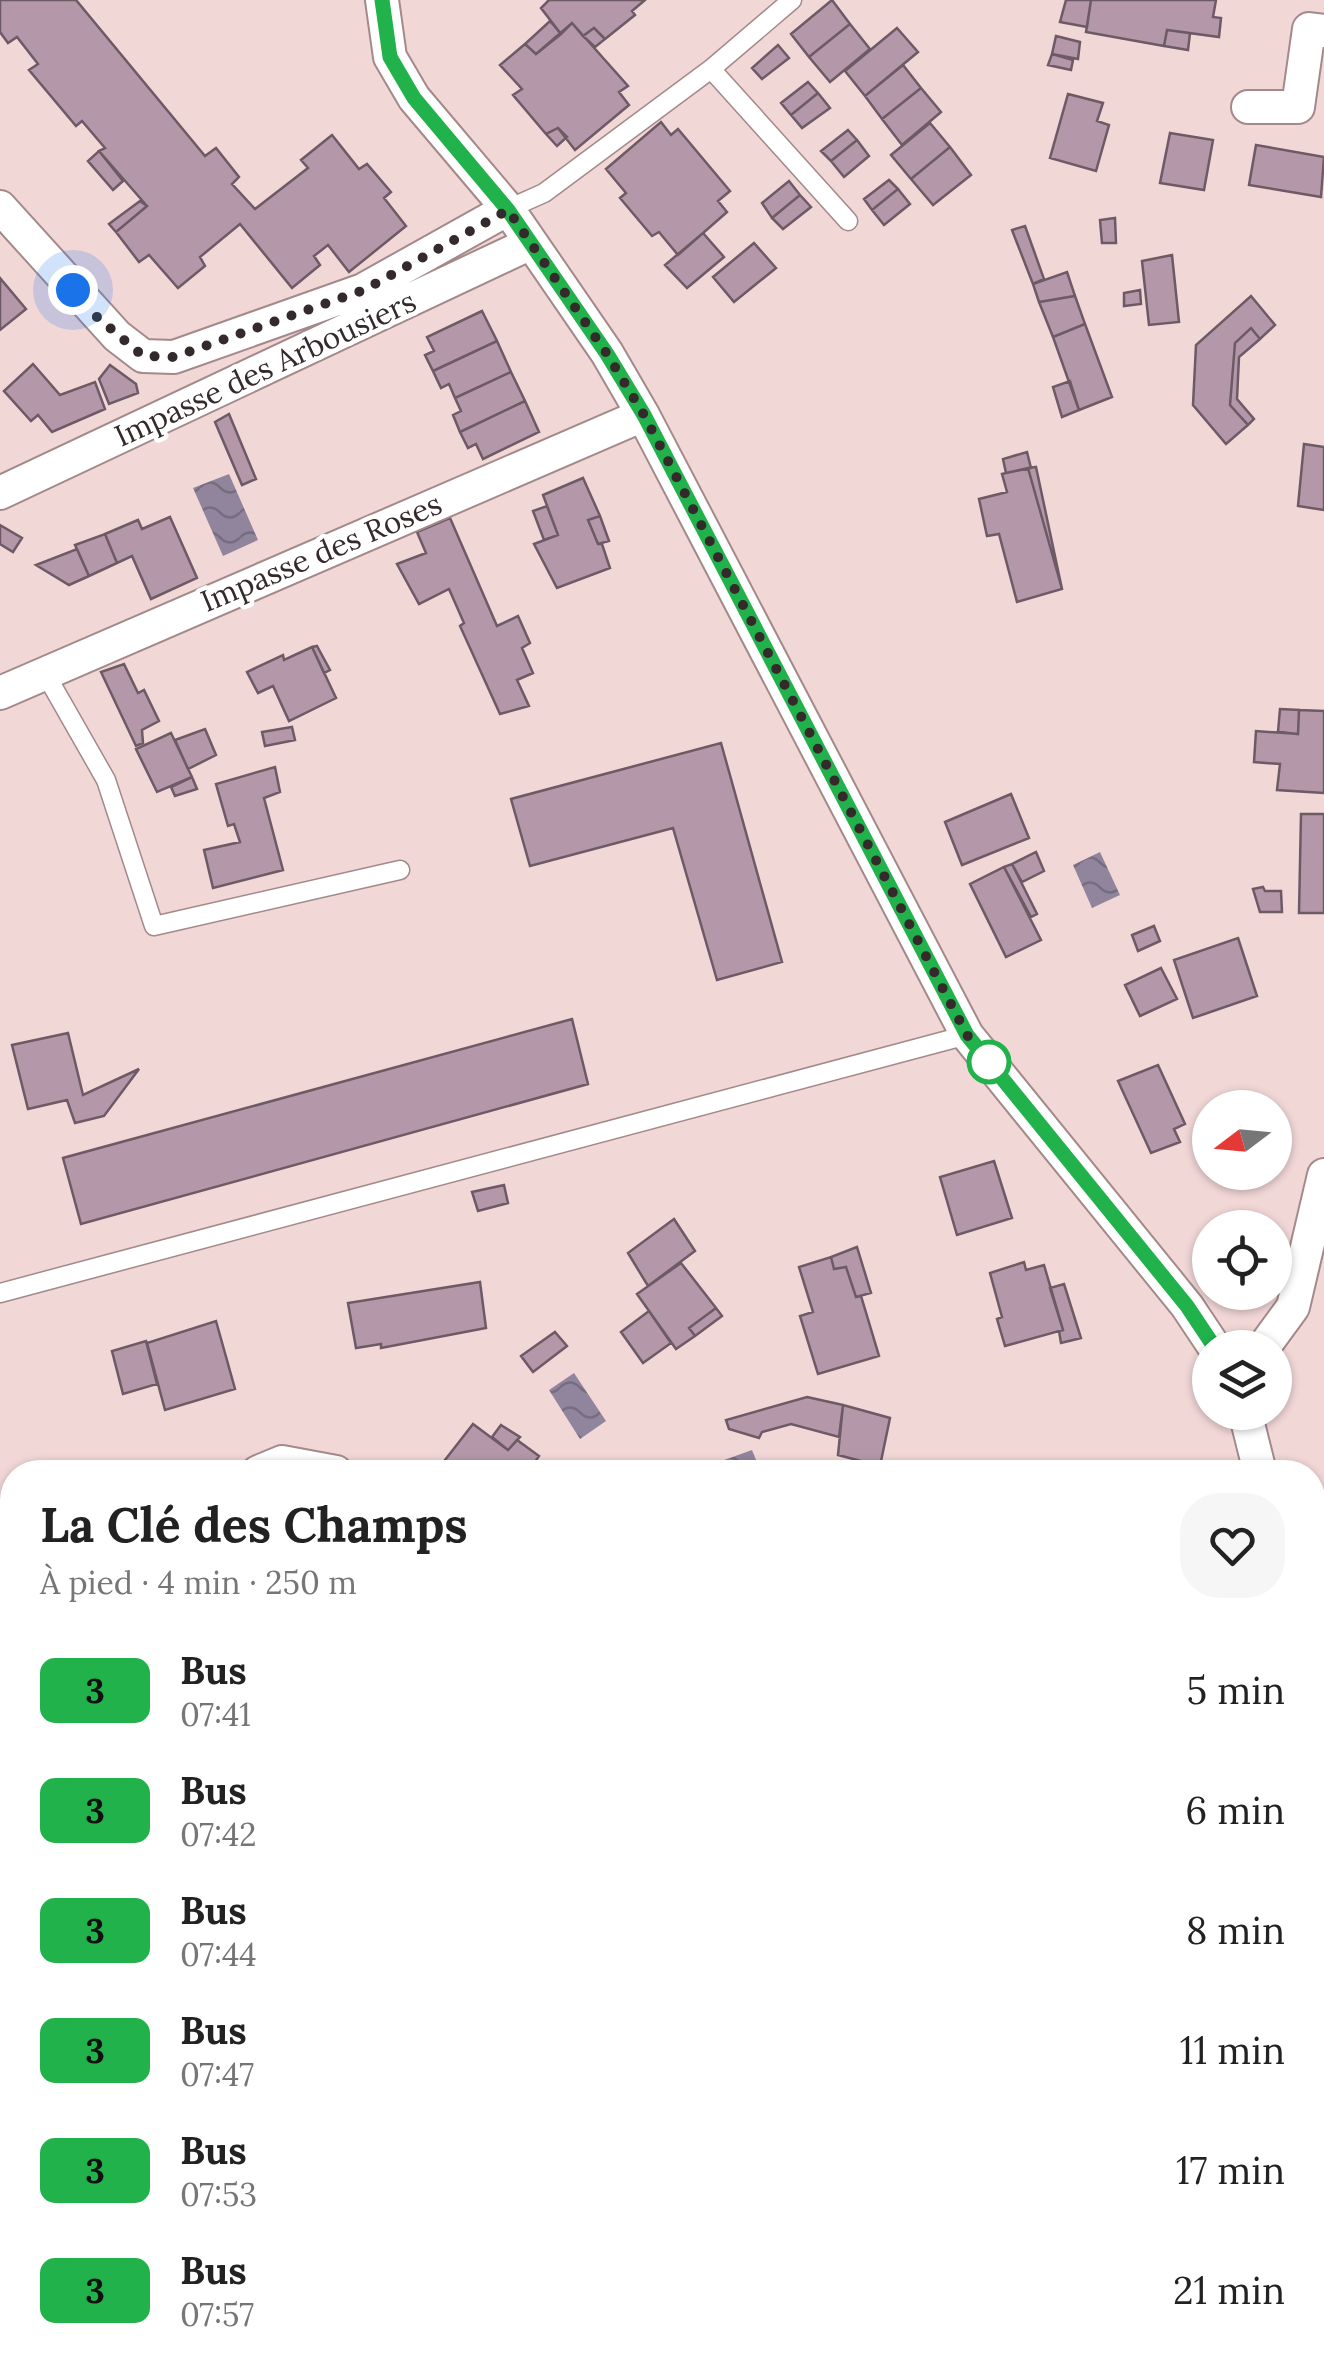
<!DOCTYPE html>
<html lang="fr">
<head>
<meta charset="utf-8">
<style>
	body { margin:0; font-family:Lora,serif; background:#f6f6f6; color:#222; height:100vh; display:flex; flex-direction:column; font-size:38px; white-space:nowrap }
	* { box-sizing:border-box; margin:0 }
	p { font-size:32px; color:#767676 }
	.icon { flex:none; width:55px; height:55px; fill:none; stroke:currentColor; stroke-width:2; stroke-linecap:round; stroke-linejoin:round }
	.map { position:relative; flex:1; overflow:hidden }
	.details { position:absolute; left:0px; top:1460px; width:1325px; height:910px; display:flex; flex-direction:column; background:#fff; border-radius:40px 40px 0 0; box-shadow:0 2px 8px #0004 }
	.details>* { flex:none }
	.badge { padding:0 20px; border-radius:15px; font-size:35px; line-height:65px }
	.needle { width:65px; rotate:254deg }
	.fabs { position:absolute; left:1192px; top:1090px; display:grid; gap:20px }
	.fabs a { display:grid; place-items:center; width:100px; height:100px; border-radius:50%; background:#fff; box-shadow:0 2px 8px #0004; font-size:50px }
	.you { position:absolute; width:50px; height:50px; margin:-25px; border:8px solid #fff; border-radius:50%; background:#1a73e8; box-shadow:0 0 0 15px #1a73e833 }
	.map>.badge { position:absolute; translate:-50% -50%; box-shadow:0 0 0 5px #fff }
	.round { display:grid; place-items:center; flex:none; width:105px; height:105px; border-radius:40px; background:#f6f6f6 }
	.head { display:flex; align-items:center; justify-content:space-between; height:170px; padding:0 40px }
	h1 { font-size:48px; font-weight:800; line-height:75px }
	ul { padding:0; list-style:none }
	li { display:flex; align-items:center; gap:30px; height:120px; padding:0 40px }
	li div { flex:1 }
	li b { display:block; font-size:38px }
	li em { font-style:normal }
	li .badge { min-width:110px; font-weight:700; text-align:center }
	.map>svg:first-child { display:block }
</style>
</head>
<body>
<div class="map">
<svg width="1324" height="2370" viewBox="0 0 1324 2370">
	<defs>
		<pattern id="water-waves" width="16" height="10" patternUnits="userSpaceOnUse" patternTransform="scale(2.5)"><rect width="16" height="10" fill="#91859e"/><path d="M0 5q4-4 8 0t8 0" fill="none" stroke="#776d81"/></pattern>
	</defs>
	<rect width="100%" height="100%" fill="#f2d7d7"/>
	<path fill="url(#water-waves)" d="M 229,474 L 258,540 L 223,556 L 193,488 Z
		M 1100,852 L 1120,895 L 1092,908 L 1073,865 Z
		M 574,1373 L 606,1421 L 580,1439 L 549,1390 Z
		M 752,1450 L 761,1472 L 691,1472 Z"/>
	<path fill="#b498a9" stroke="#6d5a65" stroke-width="2.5" d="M 0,0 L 76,0 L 205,156 L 216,148 L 239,177 L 232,184 L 255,209 L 308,168 L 301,160 L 332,135 L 359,169 L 367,164 L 391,192 L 384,198 L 406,226 L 349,272 L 328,245 L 314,256 L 320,265 L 292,288 L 240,224 L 200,257 L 205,266 L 178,288 L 149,255 L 139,262 L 116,232 L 147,206 L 99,151 L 105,148 L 82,121 L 76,126 L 29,70 L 38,64 L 17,37 L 8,43 L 0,32 Z
		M 645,0 L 632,11 L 635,15 L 605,39 L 594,28 L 583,36 L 572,23 L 561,34 L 541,8 L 549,0 Z
		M 832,0 L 850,24 L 809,57 L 791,34 Z
		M 1066,0 L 1091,0 L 1087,27 L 1060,22 Z
		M 1091,0 L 1216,0 L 1213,17 L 1221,18 L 1219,37 L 1167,30 L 1164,46 L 1086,32 Z
		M 550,21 L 561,34 L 536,54 L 525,44 Z
		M 572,23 L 628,86 L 619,92 L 629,105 L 575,150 L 558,128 L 546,134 L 513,95 L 522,89 L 500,65 L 525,44 L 536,54 Z
		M 850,24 L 870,49 L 830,82 L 809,57 Z
		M 594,28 L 605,39 L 595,47 L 583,36 Z
		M 897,28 L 918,52 L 865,96 L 845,71 Z
		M 1167,30 L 1190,33 L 1188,50 L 1164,46 Z
		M 1056,36 L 1080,42 L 1078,59 L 1052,54 Z
		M 778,45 L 789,58 L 762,79 L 752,68 Z
		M 1052,54 L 1073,60 L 1071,70 L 1048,65 Z
		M 903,65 L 921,88 L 882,119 L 865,96 Z
		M 808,82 L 818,93 L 791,115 L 781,103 Z
		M 921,88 L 941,112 L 902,145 L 882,119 Z
		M 818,93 L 830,108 L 802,128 L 791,115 Z
		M 1068,94 L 1103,103 L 1097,121 L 1109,125 L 1096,171 L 1050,158 Z
		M 661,122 L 671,135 L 678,129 L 730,191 L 718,201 L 727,212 L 678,255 L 659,232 L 652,236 L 620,198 L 626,193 L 606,169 Z
		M 930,123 L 950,147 L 911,179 L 891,155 Z
		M 558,128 L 567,137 L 557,146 L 546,134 Z
		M 848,130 L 857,140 L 831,161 L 821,151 Z
		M 1170,133 L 1213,140 L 1204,190 L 1160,183 Z
		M 857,140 L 869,156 L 844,177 L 831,161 Z
		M 1256,145 L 1324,157 L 1321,197 L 1249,185 Z
		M 950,147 L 971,175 L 933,205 L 911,179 Z
		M 99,151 L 123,181 L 113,190 L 88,161 Z
		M 889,180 L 898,189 L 872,210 L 864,199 Z
		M 789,181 L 800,195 L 772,218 L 762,203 Z
		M 898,189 L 910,204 L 884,225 L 872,210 Z
		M 800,195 L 811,207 L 783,229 L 772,218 Z
		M 140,201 L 147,206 L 116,232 L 109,224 Z
		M 1115,218 L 1116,243 L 1102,243 L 1100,220 Z
		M 1025,226 L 1044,279 L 1033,284 L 1012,230 Z
		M 703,233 L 724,257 L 687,288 L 665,265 Z
		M 754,243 L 776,268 L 734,302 L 713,277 Z
		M 1172,255 L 1179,322 L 1149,325 L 1142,261 Z
		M 1067,272 L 1075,296 L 1039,302 L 1033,284 Z
		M 0,278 L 26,309 L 0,330 Z
		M 1140,290 L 1141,304 L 1124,306 L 1124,293 Z
		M 1075,296 L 1085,324 L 1053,337 L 1039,302 Z
		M 1251,296 L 1275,325 L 1260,339 L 1251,328 L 1235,343 L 1230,405 L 1248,425 L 1226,444 L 1193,405 L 1196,345 Z
		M 482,311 L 497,341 L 433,371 L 425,355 L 434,351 L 427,337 Z
		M 1085,324 L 1112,397 L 1079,410 L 1053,337 Z
		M 1251,328 L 1260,339 L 1239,357 L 1237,399 L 1254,419 L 1248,425 L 1230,405 L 1235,343 Z
		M 497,341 L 511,372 L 455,398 L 449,384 L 441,388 L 433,371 Z
		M 33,364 L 60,395 L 95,382 L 105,409 L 52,432 L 38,415 L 31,421 L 4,391 Z
		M 110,365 L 136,384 L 138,393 L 109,404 L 99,379 Z
		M 511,372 L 525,401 L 460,432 L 453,415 L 461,411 L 455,398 Z
		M 1070,381 L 1079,410 L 1062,417 L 1053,387 Z
		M 525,401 L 539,432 L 483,459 L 476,444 L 468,448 L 460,432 Z
		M 229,414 L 256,479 L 242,485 L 215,422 Z
		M 1304,444 L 1324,447 L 1324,510 L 1298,506 Z
		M 1027,452 L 1031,468 L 1006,473 L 1003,459 Z
		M 1036,467 L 1062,589 L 1028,468 Z
		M 1028,468 L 1062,589 L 1017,602 L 999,534 L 987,536 L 979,499 L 1007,492 L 1002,474 Z
		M 583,478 L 600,516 L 588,520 L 598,544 L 602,544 L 610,568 L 557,588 L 534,544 L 558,535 L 543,495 Z
		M 547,506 L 558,535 L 544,540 L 533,511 Z
		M 600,516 L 609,541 L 598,544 L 588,520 Z
		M 170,517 L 197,578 L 151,599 L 132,556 L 117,563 L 105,534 L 138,520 L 142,529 Z
		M 450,518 L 497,626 L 518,616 L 530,643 L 522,648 L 533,673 L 517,680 L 529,706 L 500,714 L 460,626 L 464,623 L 449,589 L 419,604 L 397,564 L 426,553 L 417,532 Z
		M 0,525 L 22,538 L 13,552 L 0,544 Z
		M 105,534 L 117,563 L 89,576 L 75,545 Z
		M 77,549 L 89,576 L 69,585 L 36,565 Z
		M 317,646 L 330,670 L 324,673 L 312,647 Z
		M 312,647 L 336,698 L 289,721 L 273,686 L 258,693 L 247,672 L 283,655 L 284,660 Z
		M 124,664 L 138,693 L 144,690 L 159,721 L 142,730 L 143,743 L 136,746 L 101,672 Z
		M 1280,709 L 1299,710 L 1298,734 L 1278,732 Z
		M 1299,710 L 1324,711 L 1324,793 L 1277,790 L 1280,764 L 1254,762 L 1256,731 L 1298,734 Z
		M 292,727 L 295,740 L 265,746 L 262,732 Z
		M 205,729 L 216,755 L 188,769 L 175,740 Z
		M 171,733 L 192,777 L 157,792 L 136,749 Z
		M 721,743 L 782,962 L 717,980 L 673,828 L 530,866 L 511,799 Z
		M 275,767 L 280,792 L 264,798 L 283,870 L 213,888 L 204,850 L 240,842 L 234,824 L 228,826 L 216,784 Z
		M 192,777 L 197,789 L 175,796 L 171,787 Z
		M 1011,794 L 1029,838 L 962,865 L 945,822 Z
		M 1301,814 L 1324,814 L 1324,913 L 1299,913 Z
		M 1036,852 L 1044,871 L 1022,882 L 1012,864 Z
		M 1012,864 L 1037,914 L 1031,917 L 1004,867 Z
		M 1004,867 L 1041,940 L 1006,957 L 970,884 Z
		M 1263,887 L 1265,891 L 1281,891 L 1282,912 L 1260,912 L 1253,889 Z
		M 1154,926 L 1160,941 L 1138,951 L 1132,935 Z
		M 1238,938 L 1257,996 L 1193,1018 L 1174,960 Z
		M 1161,968 L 1177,999 L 1140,1016 L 1125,985 Z
		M 572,1019 L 588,1084 L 81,1224 L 63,1158 Z
		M 68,1033 L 83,1095 L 139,1069 L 104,1116 L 75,1123 L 67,1100 L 28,1109 L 12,1045 Z
		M 1158,1065 L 1185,1124 L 1174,1129 L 1180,1142 L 1151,1153 L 1118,1081 Z
		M 994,1161 L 1012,1218 L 957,1235 L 940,1177 Z
		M 504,1185 L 508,1203 L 478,1211 L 472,1192 Z
		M 674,1219 L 695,1251 L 648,1286 L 628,1253 Z
		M 857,1247 L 871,1293 L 856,1297 L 846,1267 L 834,1269 L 831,1257 Z
		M 831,1257 L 834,1269 L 846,1267 L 856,1297 L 861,1296 L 879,1356 L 818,1374 L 800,1316 L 813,1312 L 799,1267 Z
		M 1024,1262 L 1026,1270 L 1044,1265 L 1063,1330 L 1005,1346 L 997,1319 L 1002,1317 L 990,1273 Z
		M 681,1263 L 716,1308 L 689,1328 L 695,1336 L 676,1349 L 637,1294 Z
		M 480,1282 L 486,1328 L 381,1348 L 381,1344 L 356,1348 L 348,1303 Z
		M 1064,1284 L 1081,1338 L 1061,1343 L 1059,1331 L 1063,1330 L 1050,1288 Z
		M 716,1308 L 722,1316 L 695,1336 L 689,1328 Z
		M 649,1311 L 671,1343 L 643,1363 L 621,1332 Z
		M 216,1321 L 235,1389 L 165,1410 L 147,1343 Z
		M 555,1332 L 567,1346 L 533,1372 L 521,1356 Z
		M 146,1341 L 157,1384 L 123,1394 L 112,1351 Z
		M 807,1397 L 843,1405 L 839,1437 L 791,1424 L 762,1432 L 759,1438 L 729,1429 L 726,1420 Z
		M 843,1405 L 890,1418 L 880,1466 L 838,1455 Z
		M 473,1424 L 508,1450 L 517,1440 L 539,1456 L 528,1472 L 461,1472 L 445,1460 Z
		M 501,1425 L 520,1437 L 508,1450 L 492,1437 Z
		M 4,1602 L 12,1642 L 12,1672 L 0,1675 L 0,1603 Z
		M 12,1751 L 12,1823 L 10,1824 L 0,1799 L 0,1756 Z
		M 5,1923 L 12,1923 L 12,1969 L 5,1969 Z
		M 1324,1955 L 1324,2000 L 1312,2002 L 1312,1956 Z
		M 5,1969 L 12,1969 L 12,1989 L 4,1989 Z
		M 0,2089 L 12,2091 L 12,2152 L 0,2151 Z
		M 816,2358 L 887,2358 L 889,2360 L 880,2370 L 829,2370 Z
		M 996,2358 L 1095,2358 L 1096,2363 L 1043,2370 L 998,2370 Z
		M 1158,2358 L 1209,2358 L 1209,2370 L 1144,2370 L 1159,2369 Z"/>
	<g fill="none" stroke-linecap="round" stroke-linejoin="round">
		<defs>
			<path id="service" d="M 711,69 L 848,221
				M 508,209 L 544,193 L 711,69 L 792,0
				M 45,673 L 106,780 L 154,926 L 400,870
				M 0,1293 L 967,1035
				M 1312,1779 L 1324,1778"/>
			<path id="minor" d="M 382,0 L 390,57 L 414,98 L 508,209 L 607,353 L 643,415 L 967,1035 L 1187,1306 L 1215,1348
				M 1248,107 L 1298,107 L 1309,29 L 1324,31
				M 0,207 L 117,336 L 143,356 L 174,357 L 363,290 L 508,209
				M 0,493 L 531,243
				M 0,693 L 643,415
				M 1263,1348 L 1293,1307 L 1324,1175
				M 1245,1412 L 1260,1472
				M 258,1472 L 282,1462 L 336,1472
				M 1312,1623 L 1324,1622
				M 171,2358 L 193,2370
				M 1275,2358 L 1276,2370
				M 684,2370 L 705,2358"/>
		</defs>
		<use href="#service" stroke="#a3898a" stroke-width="21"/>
		<use href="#minor" stroke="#a3898a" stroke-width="36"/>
		<use href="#service" stroke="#fff" stroke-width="18"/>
		<use href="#minor" stroke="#fff" stroke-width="32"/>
	</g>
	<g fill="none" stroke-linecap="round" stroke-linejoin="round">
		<defs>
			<path id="line" d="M 382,0 L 390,57 L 414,98 L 508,210 L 607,354 L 644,415 L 967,1035 L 1187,1306 L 1215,1348"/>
		</defs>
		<use href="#line" stroke="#fff" stroke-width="22"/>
		<use href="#line" stroke="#22b24c" stroke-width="15"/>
		<path stroke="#342a2b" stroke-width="10" stroke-dasharray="0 18" d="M 73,290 L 97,317 L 143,356 L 174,357 L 364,290 L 508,210 L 607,354 L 644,415 L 967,1035 L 989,1062"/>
	</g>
	<circle fill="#fff" stroke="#22b24c" stroke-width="5" cx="989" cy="1062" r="20"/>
	<g text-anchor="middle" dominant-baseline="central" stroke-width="9" stroke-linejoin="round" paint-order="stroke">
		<g font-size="30" fill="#342a2b" stroke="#fff">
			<text transform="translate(265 368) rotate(-25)">Impasse des Arbousiers</text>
			<text transform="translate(321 552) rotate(-23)">Impasse des Roses</text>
		</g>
	</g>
</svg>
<div class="fabs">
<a><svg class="needle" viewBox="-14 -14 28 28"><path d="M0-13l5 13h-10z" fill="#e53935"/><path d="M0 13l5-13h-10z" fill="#767676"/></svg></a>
<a><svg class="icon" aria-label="locate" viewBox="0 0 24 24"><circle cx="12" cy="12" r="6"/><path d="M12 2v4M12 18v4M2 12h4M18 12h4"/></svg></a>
<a><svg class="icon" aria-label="layers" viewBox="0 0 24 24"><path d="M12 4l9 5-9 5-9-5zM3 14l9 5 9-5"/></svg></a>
</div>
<div class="you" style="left:73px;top:290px"></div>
<section class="details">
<div class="head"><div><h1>La Clé des Champs</h1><p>À pied · 4 min · 250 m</p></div><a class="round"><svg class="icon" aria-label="heart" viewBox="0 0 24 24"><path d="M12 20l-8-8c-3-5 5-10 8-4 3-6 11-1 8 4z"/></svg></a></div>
<ul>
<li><span class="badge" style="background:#22b24c;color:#111">3</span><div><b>Bus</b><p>07:41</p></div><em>5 min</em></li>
<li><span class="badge" style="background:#22b24c;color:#111">3</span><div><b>Bus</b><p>07:42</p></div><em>6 min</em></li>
<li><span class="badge" style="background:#22b24c;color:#111">3</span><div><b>Bus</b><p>07:44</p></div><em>8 min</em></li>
<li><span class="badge" style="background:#22b24c;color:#111">3</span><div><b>Bus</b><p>07:47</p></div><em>11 min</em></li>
<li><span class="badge" style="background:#22b24c;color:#111">3</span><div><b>Bus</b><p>07:53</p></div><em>17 min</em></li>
<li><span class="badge" style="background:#22b24c;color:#111">3</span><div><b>Bus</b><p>07:57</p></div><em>21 min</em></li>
</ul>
</section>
</div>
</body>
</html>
